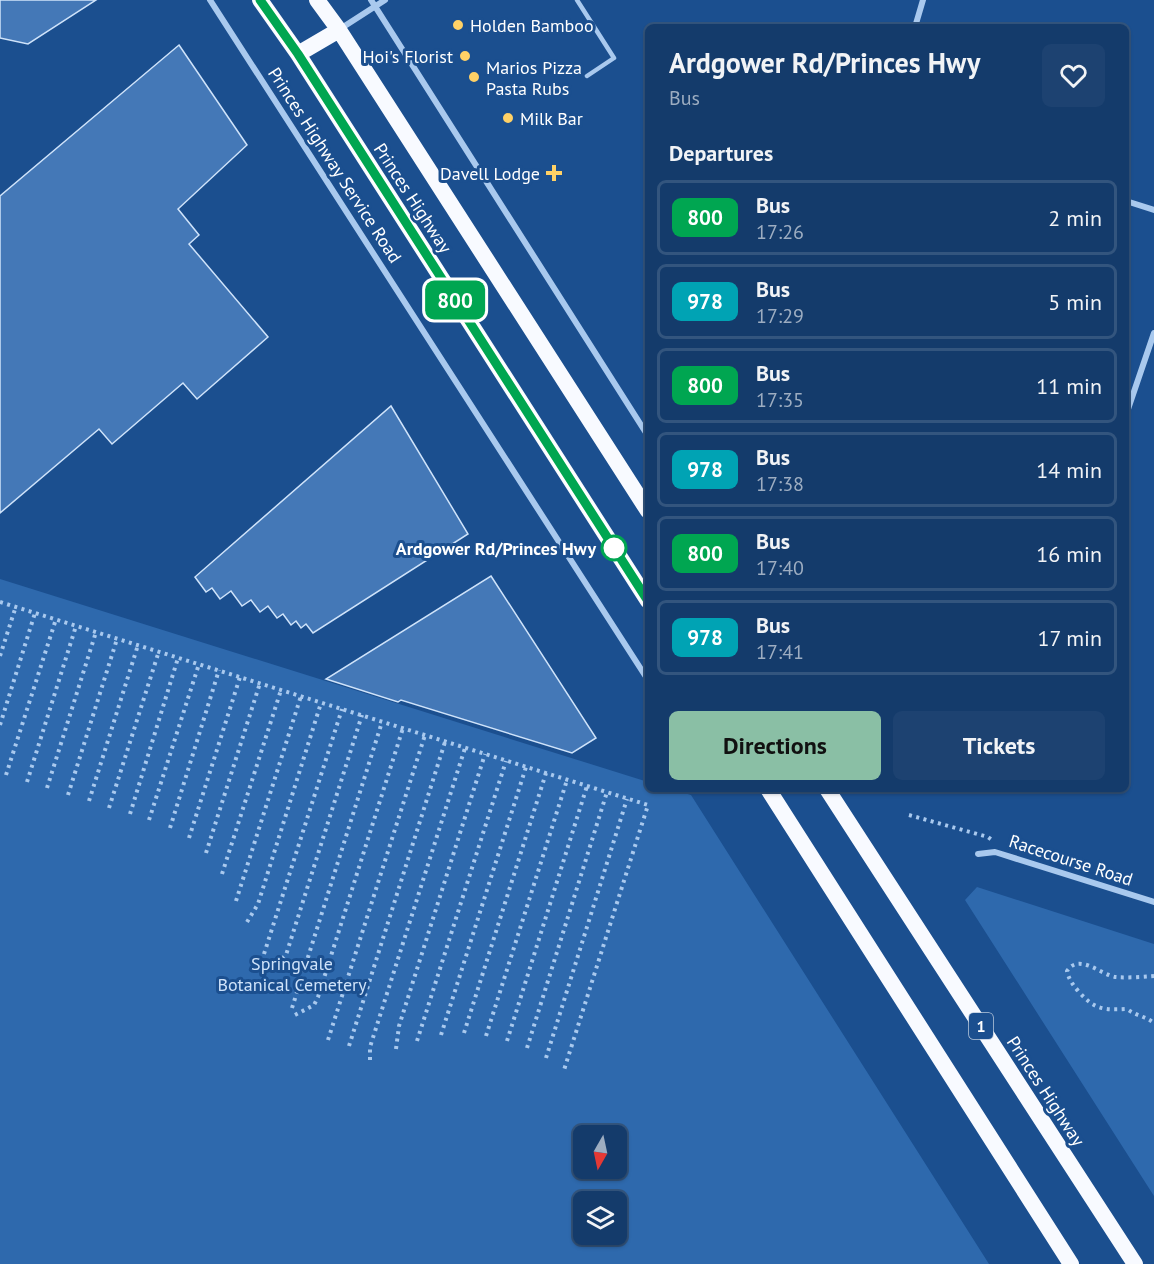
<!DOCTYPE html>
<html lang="en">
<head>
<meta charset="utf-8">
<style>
	body { margin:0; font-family:"PT Sans",sans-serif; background:#1d4271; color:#f1f3f6; height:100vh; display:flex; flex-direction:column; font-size:22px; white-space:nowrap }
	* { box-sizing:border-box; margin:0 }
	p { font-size:20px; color:#9dadc1 }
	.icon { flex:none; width:33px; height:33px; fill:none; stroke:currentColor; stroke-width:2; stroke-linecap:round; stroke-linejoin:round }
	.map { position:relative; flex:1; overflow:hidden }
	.drawer { position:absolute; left:645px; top:24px; width:484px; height:768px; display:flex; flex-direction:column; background:#143b6b; border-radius:9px; box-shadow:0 2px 4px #0004,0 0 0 2px #33557e }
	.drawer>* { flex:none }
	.badge { padding:0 12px; border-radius:9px; font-size:21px; line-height:39px }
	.needle { width:39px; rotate:189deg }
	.tools { position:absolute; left:573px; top:1125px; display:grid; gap:12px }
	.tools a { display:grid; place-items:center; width:54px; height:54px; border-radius:9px; background:#143b6b; box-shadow:0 2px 4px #0004,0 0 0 2px #33557e; font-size:30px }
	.map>.badge { position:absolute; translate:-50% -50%; box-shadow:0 0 0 3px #fff }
	h2 { padding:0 24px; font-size:22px; line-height:54px }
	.round { display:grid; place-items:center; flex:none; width:63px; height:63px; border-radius:9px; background:#1d4271 }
	.headline { display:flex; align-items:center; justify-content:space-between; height:102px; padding:0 24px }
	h1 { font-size:28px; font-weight:700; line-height:45px }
	.button { display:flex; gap:12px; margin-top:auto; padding:12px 24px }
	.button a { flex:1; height:69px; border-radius:9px; background:#8abfa5; color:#111; font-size:24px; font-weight:700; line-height:69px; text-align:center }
	.button a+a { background:#1d4271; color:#f1f3f6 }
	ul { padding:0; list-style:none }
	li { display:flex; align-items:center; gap:18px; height:75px; margin:0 12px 9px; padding:0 12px; border:3px solid #33557e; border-radius:9px }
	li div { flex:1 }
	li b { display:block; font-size:22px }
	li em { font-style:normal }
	li .badge { min-width:66px; font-weight:700; text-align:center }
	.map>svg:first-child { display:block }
</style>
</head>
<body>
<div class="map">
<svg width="1154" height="1264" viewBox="0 0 1154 1264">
	<rect width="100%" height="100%" fill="#1b4f8f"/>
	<path fill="#2e69ad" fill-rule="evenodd" d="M 0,579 L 648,782 L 648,789 L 671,789 L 691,795 L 989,1264 L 0,1264 ZM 584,1136 L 616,1136 L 616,1168 L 584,1168 ZM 584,1202 L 616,1202 L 616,1234 L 584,1234 Z
		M 977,887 L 1154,944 L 1154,1196 L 965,900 Z"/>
	<path fill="#4478b7" stroke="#cfe3fa" stroke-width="1.5" d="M 0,0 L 96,0 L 28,44 L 0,38 Z
		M 179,45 L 247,145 L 178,209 L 199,235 L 189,244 L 268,337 L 197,399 L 183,383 L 112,444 L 99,429 L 0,513 L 0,196 Z
		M 391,406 L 468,534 L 313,633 L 306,624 L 301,628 L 296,621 L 291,625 L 283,614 L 277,618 L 268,606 L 260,612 L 251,600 L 242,606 L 231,591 L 220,599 L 212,588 L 206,592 L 195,577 Z
		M 491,576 L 596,738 L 572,753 L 401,700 L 398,702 L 326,679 Z"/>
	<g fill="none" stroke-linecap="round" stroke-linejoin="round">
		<path stroke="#a9c9ee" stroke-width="4" stroke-dasharray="3 4.5" stroke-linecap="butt" d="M 0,602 L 648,805 L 564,1070
			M 0,656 L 16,606
			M 0,725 L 35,613
			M 6,775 L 56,619
			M 27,782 L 76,626
			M 47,788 L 96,632
			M 68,795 L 117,639
			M 89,801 L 138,645
			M 109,808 L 159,651
			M 130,814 L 178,658
			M 909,815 L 988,837 L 992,840
			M 149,820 L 199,664
			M 170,828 L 219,670
			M 189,838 L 240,677
			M 206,853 L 260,683
			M 222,874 L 281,690
			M 236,901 L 301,696
			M 247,922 L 258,904 L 321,703
			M 264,954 L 342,709
			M 271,969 L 286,955 L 362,715
			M 1154,976 C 1142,977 1127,978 1115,977 C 1100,974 1079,953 1067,971 C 1069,980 1073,985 1079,992 C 1095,1010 1104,1010 1127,1009 C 1136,1016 1145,1016 1154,1023
			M 292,1008 L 382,722
			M 295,1015 L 314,1005 L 318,997 L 403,728
			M 464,1033 L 546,773
			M 441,1035 L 526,767
			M 486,1036 L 567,780
			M 328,1040 L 425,735
			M 417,1041 L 506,761
			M 507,1041 L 587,786
			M 349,1046 L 445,742
			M 527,1048 L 607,792
			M 396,1049 L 399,1026 L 485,754
			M 546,1058 L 627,799
			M 370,1060 L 370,1047 L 465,748"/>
		<path stroke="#a9c9ee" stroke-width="4.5" d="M 577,0 L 614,58 L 587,76"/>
		<path stroke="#a9c9ee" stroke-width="6" d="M 210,0 L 648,680
			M 371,0 L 648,436
			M 915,27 L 923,0
			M 340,29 L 385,0
			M 1126,201 L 1154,210
			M 1126,415 L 1154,333
			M 752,789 L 767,792
			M 978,854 L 995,852 L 1154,902"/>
		<path stroke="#f8faff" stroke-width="16" d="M 260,0 L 298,54 L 648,601
			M 317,0 L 339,30 L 648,511
			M 298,54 L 339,30
			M 768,789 L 1071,1264
			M 827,789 L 1135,1264"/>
	</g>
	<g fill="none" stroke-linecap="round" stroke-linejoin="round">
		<defs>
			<path id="line" d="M 260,0 L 298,54 L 648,601"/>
		</defs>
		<use href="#line" stroke="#fff" stroke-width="14"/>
		<use href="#line" stroke="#00a651" stroke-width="9"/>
	</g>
	<g fill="#ffd166" stroke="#1b4f8f" stroke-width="2">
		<circle cx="458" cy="25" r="6"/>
		<circle cx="465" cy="56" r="6"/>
		<circle cx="474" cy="77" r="6"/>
		<circle cx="508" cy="118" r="6"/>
		<path d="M551 164h6v6h6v6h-6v6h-6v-6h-6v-6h6z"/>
	</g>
	<circle fill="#fff" stroke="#00a651" stroke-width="3" cx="614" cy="548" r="12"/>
	<g text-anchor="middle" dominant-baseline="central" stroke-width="6" stroke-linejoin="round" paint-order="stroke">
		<rect fill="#1b4f8f" stroke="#bbcadd" stroke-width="1.5" x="969" y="1013" width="24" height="26" rx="4.5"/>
		<g font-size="16" font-weight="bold" fill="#fff">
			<text x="981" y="1026">1</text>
		</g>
		<g font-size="18" fill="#fff" stroke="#1b4f8f" text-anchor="start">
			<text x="470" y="25">Holden Bamboo</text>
			<text x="453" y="56" text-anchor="end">Hoi's Florist</text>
			<text x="486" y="67">Marios Pizza<tspan x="486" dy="21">Pasta Rubs</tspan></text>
			<text x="520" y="118">Milk Bar</text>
			<text x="540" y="173" text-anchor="end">Davell Lodge</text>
		</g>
		<g font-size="18" fill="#fff" stroke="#1b4f8f">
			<text transform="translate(335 165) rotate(57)">Princes Highway Service Road</text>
			<text transform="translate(413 198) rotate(57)">Princes Highway</text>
			<text transform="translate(1071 860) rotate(18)">Racecourse Road</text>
			<text transform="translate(1046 1091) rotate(57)">Princes Highway</text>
		</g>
		<g font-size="18" font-weight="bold" fill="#fff" stroke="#1b4f8f" text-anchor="end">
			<text x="596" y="548">Ardgower Rd/Princes Hwy</text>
		</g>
		<g font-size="18" fill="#cfe3fa" stroke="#1b4f8f">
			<text x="292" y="963">Springvale<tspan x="292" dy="21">Botanical Cemetery</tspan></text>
		</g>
	</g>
</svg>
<div class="tools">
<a><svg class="needle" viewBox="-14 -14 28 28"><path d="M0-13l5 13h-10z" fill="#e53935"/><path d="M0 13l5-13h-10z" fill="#9dadc1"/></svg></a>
<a><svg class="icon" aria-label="layers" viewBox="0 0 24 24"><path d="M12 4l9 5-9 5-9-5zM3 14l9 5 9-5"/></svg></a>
</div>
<b class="badge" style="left:455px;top:300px;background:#00a651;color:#fff">800</b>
<section class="drawer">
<div class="headline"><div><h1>Ardgower Rd/Princes Hwy</h1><p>Bus</p></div><a class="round"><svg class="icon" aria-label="heart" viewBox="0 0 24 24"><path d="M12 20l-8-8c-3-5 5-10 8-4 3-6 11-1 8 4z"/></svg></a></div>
<h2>Departures</h2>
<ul>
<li><span class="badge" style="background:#00a651;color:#fff">800</span><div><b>Bus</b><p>17:26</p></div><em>2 min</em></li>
<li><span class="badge" style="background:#00a3b4;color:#fff">978</span><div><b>Bus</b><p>17:29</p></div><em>5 min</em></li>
<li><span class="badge" style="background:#00a651;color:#fff">800</span><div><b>Bus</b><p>17:35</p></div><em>11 min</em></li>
<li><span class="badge" style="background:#00a3b4;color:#fff">978</span><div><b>Bus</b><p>17:38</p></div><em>14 min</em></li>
<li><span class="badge" style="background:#00a651;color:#fff">800</span><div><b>Bus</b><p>17:40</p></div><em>16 min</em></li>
<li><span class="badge" style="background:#00a3b4;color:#fff">978</span><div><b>Bus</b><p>17:41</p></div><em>17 min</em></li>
</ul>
<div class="button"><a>Directions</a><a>Tickets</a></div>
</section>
</div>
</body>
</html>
